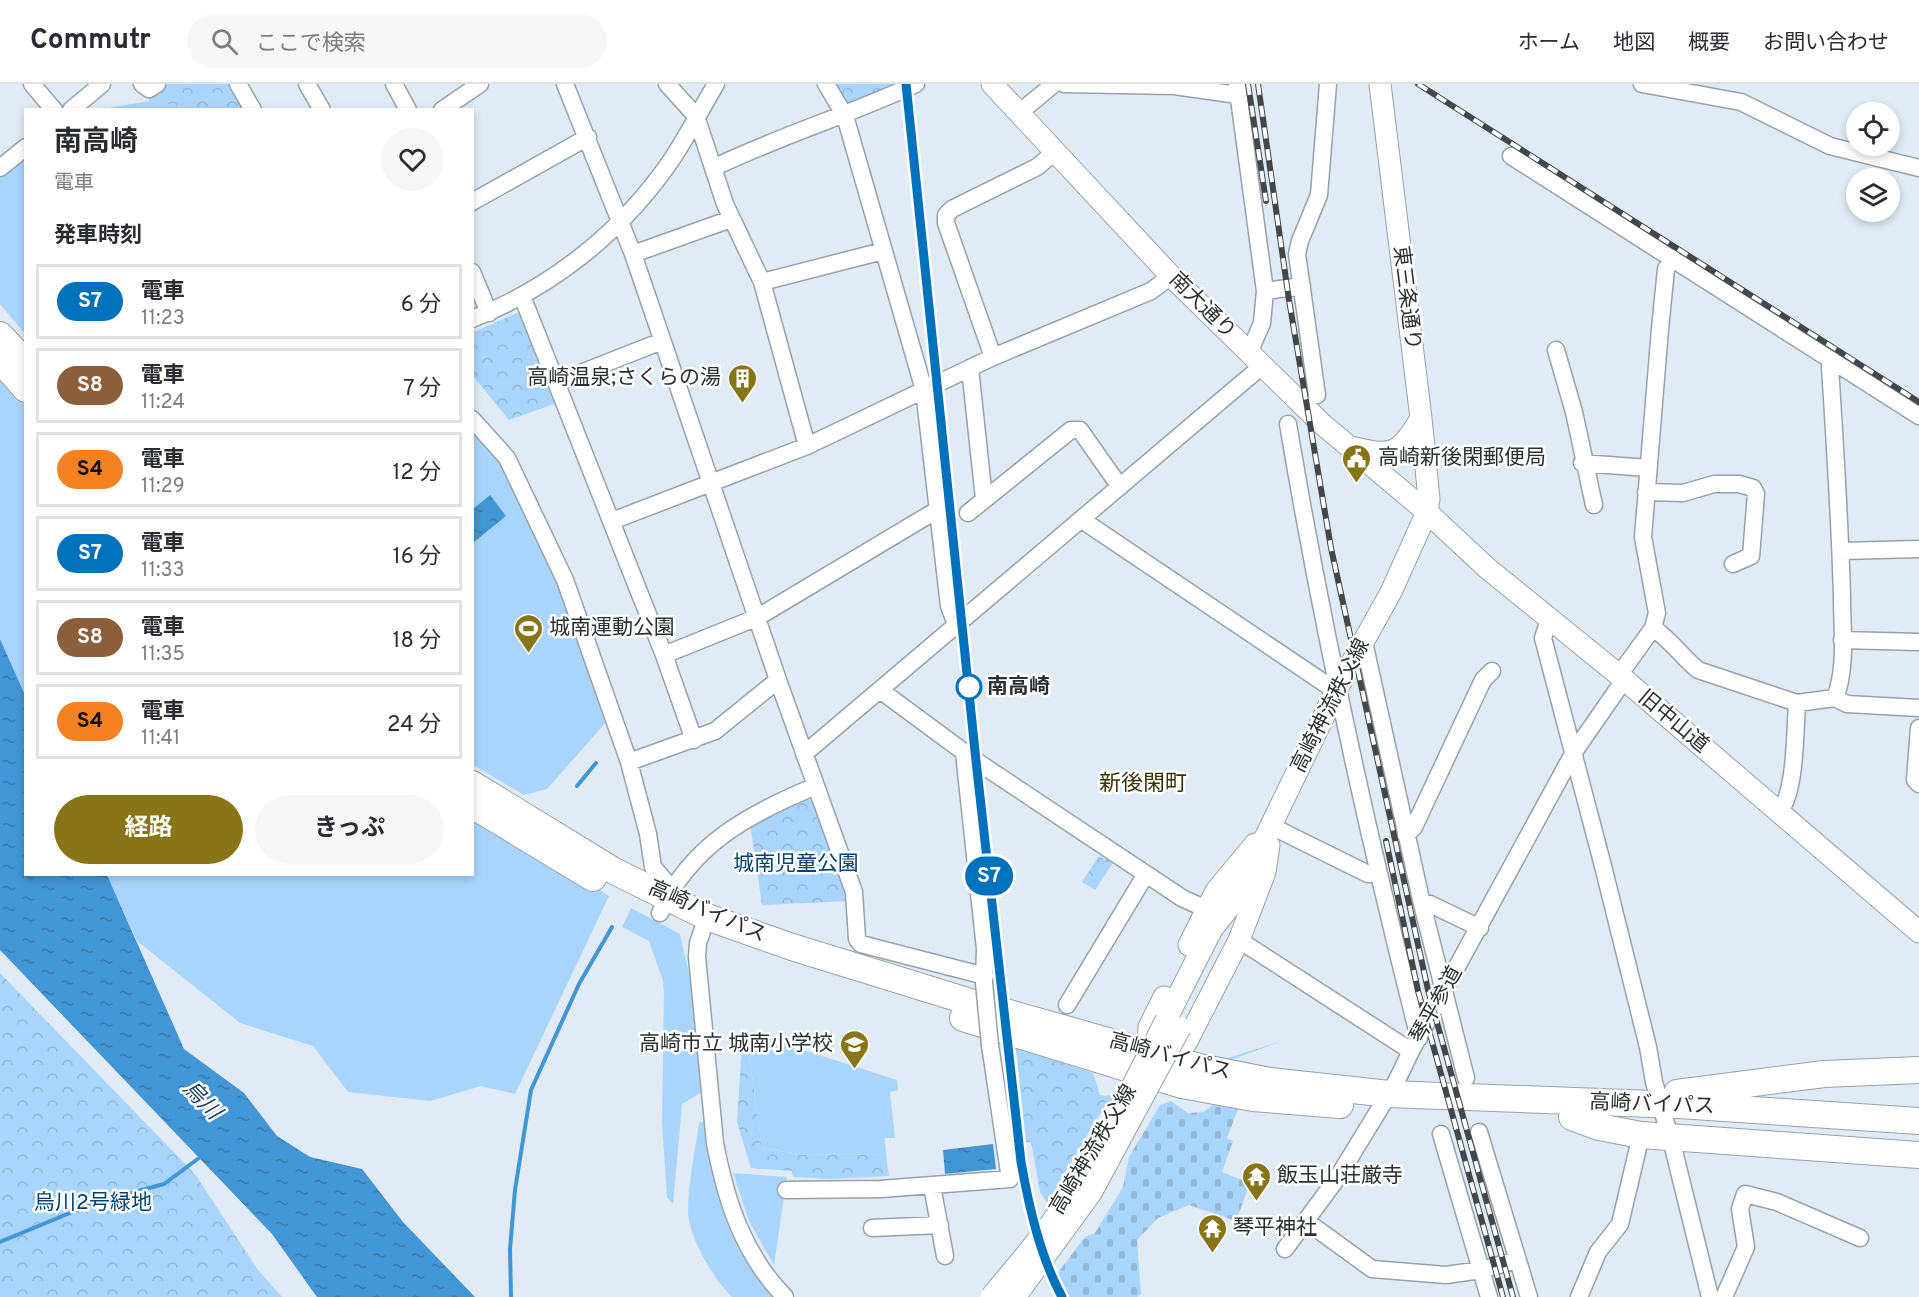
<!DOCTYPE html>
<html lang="ja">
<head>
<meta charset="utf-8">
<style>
	body { margin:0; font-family:Overpass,"Noto Sans JP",sans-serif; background:#f7f7f7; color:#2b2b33; height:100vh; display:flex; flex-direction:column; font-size:22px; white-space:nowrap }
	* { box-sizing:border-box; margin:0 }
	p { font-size:20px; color:#7c7c81 }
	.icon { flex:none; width:33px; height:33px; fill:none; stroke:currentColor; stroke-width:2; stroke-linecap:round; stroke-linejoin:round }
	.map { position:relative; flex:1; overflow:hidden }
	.sheet { position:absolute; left:24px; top:24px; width:450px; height:768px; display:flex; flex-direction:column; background:#fff; border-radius:0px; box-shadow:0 3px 9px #0003 }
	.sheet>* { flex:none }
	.badge { padding:0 12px; border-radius:20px; font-size:21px; line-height:39px }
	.buttons { position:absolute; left:1846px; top:18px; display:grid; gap:12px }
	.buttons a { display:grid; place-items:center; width:54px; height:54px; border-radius:50%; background:#fff; box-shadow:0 3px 9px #0003; font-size:30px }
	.map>.badge { position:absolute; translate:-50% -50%; box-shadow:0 0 0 3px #fff }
	h2 { padding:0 30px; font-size:22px; line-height:54px }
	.round { display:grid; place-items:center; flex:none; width:63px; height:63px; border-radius:32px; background:#f7f7f7 }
	.head { display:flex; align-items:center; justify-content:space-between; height:102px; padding:0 30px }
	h1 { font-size:28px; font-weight:700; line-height:45px }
	.button { display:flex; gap:12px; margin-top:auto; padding:12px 30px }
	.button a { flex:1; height:69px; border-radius:36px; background:#877518; color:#fff; font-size:24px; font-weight:700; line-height:69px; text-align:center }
	.button a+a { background:#f7f7f7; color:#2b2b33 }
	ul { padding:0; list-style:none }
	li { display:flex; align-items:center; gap:18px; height:75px; margin:0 12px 9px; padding:0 18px; border:3px solid #e1e1e2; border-radius:0px }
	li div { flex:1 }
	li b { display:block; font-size:22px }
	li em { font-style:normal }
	li .badge { min-width:66px; font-weight:700; text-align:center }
	header { display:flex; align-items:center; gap:36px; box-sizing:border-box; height:84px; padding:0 30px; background:#fff; border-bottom:2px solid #e1e1e2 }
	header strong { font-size:28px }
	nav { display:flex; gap:33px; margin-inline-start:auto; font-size:21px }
	.search { width:420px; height:54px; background:#f7f7f7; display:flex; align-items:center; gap:15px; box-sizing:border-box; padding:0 21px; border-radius:33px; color:#7c7c81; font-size:22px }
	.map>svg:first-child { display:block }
</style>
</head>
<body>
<header>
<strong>Commutr</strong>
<div class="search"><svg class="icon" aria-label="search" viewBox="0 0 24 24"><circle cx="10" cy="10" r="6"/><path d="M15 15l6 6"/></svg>ここで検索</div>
<nav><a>ホーム</a><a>地図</a><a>概要</a><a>お問い合わせ</a></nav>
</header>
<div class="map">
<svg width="1919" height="1213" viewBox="0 0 1919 1213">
	<defs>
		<pattern id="forest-crowns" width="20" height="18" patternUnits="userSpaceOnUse" patternTransform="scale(1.5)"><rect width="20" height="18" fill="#a9d5fc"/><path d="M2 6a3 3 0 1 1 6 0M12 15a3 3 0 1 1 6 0" fill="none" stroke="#92b7d8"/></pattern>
		<pattern id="cemetery-stones" width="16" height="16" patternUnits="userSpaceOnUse" patternTransform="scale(1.5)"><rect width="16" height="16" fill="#a9d5fc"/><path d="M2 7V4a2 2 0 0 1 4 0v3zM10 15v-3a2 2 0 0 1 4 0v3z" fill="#92b7d8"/></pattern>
		<pattern id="water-ripples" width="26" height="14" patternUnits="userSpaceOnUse" patternTransform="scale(1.5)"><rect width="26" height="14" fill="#4396d6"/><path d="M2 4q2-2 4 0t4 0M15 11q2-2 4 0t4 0" fill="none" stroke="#387bae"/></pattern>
	</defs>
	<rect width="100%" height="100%" fill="#e0ebf5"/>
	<path fill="#a9d5fc" d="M 149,17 L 197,25 L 96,26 Z
		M 25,73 L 25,250 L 0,220 L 0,93 Z
		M 0,288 L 25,317 L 25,611 L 0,555 Z
		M 472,345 L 496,371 L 521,418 L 559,502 L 607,637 L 547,705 L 524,711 L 473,681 Z
		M 473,729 L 609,812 L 515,1010 L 481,1002 L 430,1017 L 348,1008 L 313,962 L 240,939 L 137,857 L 107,791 L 472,790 Z
		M 631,824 L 680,850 L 692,904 L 702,1008 L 682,1020 L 673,1120 L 667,1113 L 662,1038 L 664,909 L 663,897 L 649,857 L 622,843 Z
		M 750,949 L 897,996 L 898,1006 L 890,1008 L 895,1054 L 885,1054 L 886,1070 L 805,1071 L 762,1064 L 747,956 Z
		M 704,1037 C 711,1100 728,1168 774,1213 L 732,1213 C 714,1196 688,1152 688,1127 C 688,1099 695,1068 699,1039 Z
		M 733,1089 L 787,1093 L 774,1181 L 749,1137 Z"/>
	<path fill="url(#forest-crowns)" d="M 164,0 L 231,0 L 246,25 L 197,25 L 149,17 L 149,12 Z
		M 831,0 L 899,0 L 844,23 Z
		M 519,228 L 526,232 L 560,318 L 509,336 L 473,292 L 472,249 Z
		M 807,715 L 815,718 L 850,817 L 762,821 L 750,739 Z
		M 1099,772 L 1106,776 L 1109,772 L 1115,776 L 1095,806 L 1082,798 Z
		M 0,889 L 195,1090 L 258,1186 L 282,1213 L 0,1213 Z
		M 747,956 L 762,1064 L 805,1071 L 886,1070 L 889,1092 L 830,1095 L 793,1093 L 792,1087 L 751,1084 L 737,1038 L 742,960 Z
		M 1282,957 L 1105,1022 L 1047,1119 L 1040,1108 L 1031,1058 L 1026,1058 L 1016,964 L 1093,989 L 1100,1011 L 1106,1012 Z"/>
	<path fill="url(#cemetery-stones)" d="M 1171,1017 L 1188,1029 L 1204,1028 L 1212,1021 L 1238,1025 L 1227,1054 L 1233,1057 L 1222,1088 L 1250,1099 L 1236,1137 L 1189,1121 L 1158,1134 L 1137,1156 L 1141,1210 L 1137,1213 L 1069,1213 L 1057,1190 L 1085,1153 L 1095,1149 L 1123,1103 L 1129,1073 L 1160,1021 Z"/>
	<path fill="url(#water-ripples)" d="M 490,411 L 506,432 L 473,459 L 473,425 Z
		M 0,555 L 25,611 L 26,790 L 107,791 L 184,965 L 244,1009 L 277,1052 L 310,1073 L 362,1085 L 403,1138 L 475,1213 L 317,1213 L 272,1150 L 0,866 Z
		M 993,1060 L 996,1085 L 945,1090 L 943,1066 Z"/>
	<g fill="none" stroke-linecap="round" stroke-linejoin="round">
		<path stroke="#4396d6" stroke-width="4" d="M 577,702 L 596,679
			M 0,1158 L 94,1119 L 164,1100 L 199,1074
			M 511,1213 L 510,1165 L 515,1106 L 531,1006 L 579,900 L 612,843"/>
		<defs>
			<path id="minor" d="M 32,0 L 54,26
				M 142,0 L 149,5 L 157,0
				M 238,0 L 253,26
				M 307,0 L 322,26
				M 394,0 L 408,26
				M 565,0 L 633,170 L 778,596 L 854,808 L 857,855 L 861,860 L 985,892
				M 667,0 L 696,32 L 725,120 L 762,198 L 807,362
				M 826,0 L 845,32 L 924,306 L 949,522 L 956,540
				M 1064,0 L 1174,2 L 1238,11
				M 1237,0 L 1265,207 L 1262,239 L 1249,269
				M 1642,0 L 1741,18 L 1830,62 L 1919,84
				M 71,26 L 102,0
				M 442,26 L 480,0
				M 1019,29 L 1054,0
				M 1511,72 L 1919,332
				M 0,84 L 26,63
				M 713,84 C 779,52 849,31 916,0
				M 472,118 L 588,53
				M 633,170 L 731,135
				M 472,188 L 489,229
				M 762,198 L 883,167
				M 1265,207 L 1302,202
				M 522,212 L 664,571 L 694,656
				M 472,235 C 553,203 623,147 672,75 C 688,51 701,25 716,0
				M 1556,266 L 1574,328 L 1594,421
				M 993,273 L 946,139 L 946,131 L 952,125 L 1037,83 L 1055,68
				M 1832,276 L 1830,283 C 1835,360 1840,437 1842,514 C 1842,546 1847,584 1835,614
				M 970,284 L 984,415
				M 558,298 L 662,257
				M 1317,311 L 1297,170 L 1300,157 L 1319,111 L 1328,0
				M 472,335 L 507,374 L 565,496 L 629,678 L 648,750 L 653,783 L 671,804
				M 1288,340 C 1323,548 1367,749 1419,954
				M 1582,379 L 1648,384
				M 1646,408 L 1683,409 L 1714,400 L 1739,400 L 1753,404 L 1756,410 L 1751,472 L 1733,480
				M 968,429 L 1071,346 L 1080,346 L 1120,403
				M 1085,433 L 1088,440 L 1336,607
				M 612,437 L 807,362 L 993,273 L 1151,207 L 1171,192
				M 1841,467 L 1919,465
				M 1549,536 L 1543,554 L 1603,782 L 1648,963 L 1654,998 L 1673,1063 L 1710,1213
				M 1653,544 C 1671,556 1682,573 1698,586 L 1797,619 L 1835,614 L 1847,620 L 1919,624
				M 1842,556 L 1919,558
				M 1364,558 L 1422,820 L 1466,994
				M 664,571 L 758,533 L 932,429 L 940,427
				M 1619,591 L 1653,544 L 1657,529 L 1643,453 L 1660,245 L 1666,185 L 1673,174
				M 880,606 L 976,677 L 1182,814 L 1206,825
				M 1919,644 L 1915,696 L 1919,700
				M 964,669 L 985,865 L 984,899
				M 804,670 L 1262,282
				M 629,678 L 715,647 L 778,596
				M 1779,728 C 1796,709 1795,646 1797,619
				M 1271,742 L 1368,790 L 1378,790
				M 1406,751 L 1414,743 L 1483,596 L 1492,587
				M 1422,820 L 1430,820 L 1480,844
				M 660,829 C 690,761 750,729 816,702
				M 707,833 L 698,859 L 697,873 L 715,1059 C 726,1117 743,1170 785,1213
				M 1239,856 L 1411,967
				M 1067,921 L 1146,790
				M 1479,1048 L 1529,1213
				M 1441,1050 L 1489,1213
				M 932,1102 L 945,1172
				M 786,1106 L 881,1105 L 1010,1095 L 990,961
				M 1306,1137 L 1372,1185 L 1446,1191 L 1481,1186 L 1517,1176
				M 872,1144 L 940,1141
				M 1285,1165 L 1338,1093 L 1396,998 L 1411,967 L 1574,668 L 1624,596
				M 1579,1213 L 1598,1168 L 1620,1140 L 1641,1051
				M 1724,1213 L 1746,1163 L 1740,1125 L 1745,1110 L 1777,1118 L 1860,1154"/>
			<path id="major" d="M 992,0 L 1171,192 L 1321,339 L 1427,428 L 1487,484 L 1619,591 L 1919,848
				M 1352,363 C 1392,374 1400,370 1421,334
				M 1189,861 L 1216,807 L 1255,760
				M 1166,936 L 1212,845 L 1235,816 L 1336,607 L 1391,508 L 1427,428 L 1429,415 L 1421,334 L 1380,0
				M 1147,975 L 1149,943 L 1164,913
				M 1159,982 L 1186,959 L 1239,856 L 1265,788 L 1269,761"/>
			<path id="highway" d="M 0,251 L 26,279
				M 0,276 L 26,305
				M 472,700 L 614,787 L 707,833 L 792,863 L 967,917 L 1199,983 L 1270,997 L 1389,1010 L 1679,1021 L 1919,1037
				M 472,721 L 593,794
				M 963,934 L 1182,1001 L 1253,1014 L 1340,1021
				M 1677,1009 L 1824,990 L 1919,986
				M 1572,1033 L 1599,1043 L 1641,1051 L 1919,1071"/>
		</defs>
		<use href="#minor" stroke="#97a1ab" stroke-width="19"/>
		<use href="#major" stroke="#97a1ab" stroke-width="23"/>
		<use href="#highway" stroke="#97a1ab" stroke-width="28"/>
		<use href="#minor" stroke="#fff" stroke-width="16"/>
		<use href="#major" stroke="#fff" stroke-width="21"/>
		<use href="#highway" stroke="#fff" stroke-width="26"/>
		<defs>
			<path id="rail" d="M 906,0 L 1021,1078 C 1029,1124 1040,1171 1062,1213
				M 1248,0 L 1266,117
				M 1258,0 L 1289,216 L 1331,464 L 1428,906 L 1513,1213
				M 1418,0 L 1919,318
				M 1386,757 L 1418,907 L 1503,1213"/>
		</defs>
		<use href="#rail" stroke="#42474c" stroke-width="6"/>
		<use href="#rail" stroke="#fff" stroke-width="4" stroke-dasharray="11" stroke-linecap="butt"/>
		<defs>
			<path id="minor-bridge" d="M 984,899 L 990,961"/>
			<path id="major-bridge" d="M 991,1213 C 1013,1186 1036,1160 1057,1131 C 1099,1070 1132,1003 1166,936
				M 1015,1213 L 1091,1109 L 1180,944"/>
		</defs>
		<use href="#minor-bridge" stroke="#97a1ab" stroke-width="19" stroke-linecap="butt"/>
		<use href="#major-bridge" stroke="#97a1ab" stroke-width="23" stroke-linecap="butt"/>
		<use href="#minor-bridge" stroke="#fff" stroke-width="16"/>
		<use href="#major-bridge" stroke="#fff" stroke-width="21"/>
	</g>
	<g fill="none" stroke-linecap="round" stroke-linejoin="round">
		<defs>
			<path id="line" d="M 906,0 L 976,677 L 1021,1078 C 1029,1123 1040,1172 1062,1213"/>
		</defs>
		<use href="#line" stroke="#fff" stroke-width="14"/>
		<use href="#line" stroke="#0072bc" stroke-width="9"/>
	</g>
	<defs>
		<symbol id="building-pin" viewBox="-11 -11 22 30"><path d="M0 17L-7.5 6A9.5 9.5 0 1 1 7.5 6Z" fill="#877518" stroke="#fff"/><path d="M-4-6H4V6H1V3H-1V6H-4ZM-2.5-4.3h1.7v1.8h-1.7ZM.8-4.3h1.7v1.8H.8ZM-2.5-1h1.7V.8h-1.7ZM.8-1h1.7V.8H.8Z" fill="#fff"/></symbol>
		<symbol id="civic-pin" viewBox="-11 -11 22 30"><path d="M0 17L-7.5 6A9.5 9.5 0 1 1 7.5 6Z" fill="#877518" stroke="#fff"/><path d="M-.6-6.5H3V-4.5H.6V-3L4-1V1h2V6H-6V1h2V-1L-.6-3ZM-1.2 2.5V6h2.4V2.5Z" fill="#fff"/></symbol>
		<symbol id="stadium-pin" viewBox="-11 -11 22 30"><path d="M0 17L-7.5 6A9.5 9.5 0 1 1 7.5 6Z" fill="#877518" stroke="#fff"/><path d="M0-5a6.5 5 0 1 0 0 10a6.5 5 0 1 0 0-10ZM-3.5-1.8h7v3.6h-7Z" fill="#fff"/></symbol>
		<symbol id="school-pin" viewBox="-11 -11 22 30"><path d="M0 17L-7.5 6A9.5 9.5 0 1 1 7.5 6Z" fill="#877518" stroke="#fff"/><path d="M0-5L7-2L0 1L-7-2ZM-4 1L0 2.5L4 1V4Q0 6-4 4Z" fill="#fff"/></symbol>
		<symbol id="temple-pin" viewBox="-11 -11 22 30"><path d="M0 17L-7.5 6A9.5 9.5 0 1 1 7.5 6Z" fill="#877518" stroke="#fff"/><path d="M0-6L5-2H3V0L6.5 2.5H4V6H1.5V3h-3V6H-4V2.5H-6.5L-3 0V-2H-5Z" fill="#fff"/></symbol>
	</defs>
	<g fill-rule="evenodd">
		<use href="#building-pin" x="726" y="278" width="33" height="45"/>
		<use href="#civic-pin" x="1340" y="358" width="33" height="45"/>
		<use href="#stadium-pin" x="512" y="528" width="33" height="45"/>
		<use href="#school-pin" x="838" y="944" width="33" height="45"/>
		<use href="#temple-pin" x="1240" y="1076" width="33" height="45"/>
		<use href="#temple-pin" x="1196" y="1128" width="33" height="45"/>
	</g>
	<circle fill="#fff" stroke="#0072bc" stroke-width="3" cx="969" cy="603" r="12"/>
	<g text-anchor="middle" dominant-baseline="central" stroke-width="5" stroke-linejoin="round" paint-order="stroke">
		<g font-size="21" fill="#2b2f33" stroke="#fff">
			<text transform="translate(1406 214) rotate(83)">東三条通り</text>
			<text transform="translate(1202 222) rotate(45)">南大通り</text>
			<text transform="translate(1331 622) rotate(-63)">高崎神流秩父線</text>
			<text transform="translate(1673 638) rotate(40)">旧中山道</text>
			<text transform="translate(707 828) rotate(23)">高崎バイパス</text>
			<text transform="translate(1437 921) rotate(-61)">琴平参道</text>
			<text transform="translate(1170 973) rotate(15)">高崎バイパス</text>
			<text transform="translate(1652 1021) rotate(2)">高崎バイパス</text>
			<text transform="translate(1094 1066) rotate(-59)">高崎神流秩父線</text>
		</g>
		<g font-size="21" fill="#2b2f33" stroke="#fff" text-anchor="start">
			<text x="721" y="294" text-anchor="end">高崎温泉;さくらの湯</text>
			<text x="1378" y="374">高崎新後閑郵便局</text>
			<text x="549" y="544">城南運動公園</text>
			<text x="833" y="960" text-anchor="end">高崎市立 城南小学校</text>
			<text x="1277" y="1092">飯玉山荘厳寺</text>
			<text x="1233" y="1144">琴平神社</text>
		</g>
		<g font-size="21" font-weight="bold" fill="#2b2f33" stroke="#fff" text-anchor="start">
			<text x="987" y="603">南高崎</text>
		</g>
		<g font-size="21" fill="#01436e" stroke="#fff">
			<text x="796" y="780">城南児童公園</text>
			<text x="93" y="1119">烏川2号緑地</text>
		</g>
		<g font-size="22" fill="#3c3408" stroke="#fff">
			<text x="1143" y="700">新後閑町</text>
		</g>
		<g font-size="22" font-style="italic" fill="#1d3f5b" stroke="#fff">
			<text transform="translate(201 1017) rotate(46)">烏川</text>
		</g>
	</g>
</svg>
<div class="buttons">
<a><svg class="icon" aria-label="locate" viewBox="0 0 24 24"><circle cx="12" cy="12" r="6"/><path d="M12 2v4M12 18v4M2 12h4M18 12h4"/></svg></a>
<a><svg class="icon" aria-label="layers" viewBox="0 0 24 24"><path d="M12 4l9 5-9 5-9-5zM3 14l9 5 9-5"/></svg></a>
</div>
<b class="badge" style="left:989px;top:792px;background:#0072bc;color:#fff">S7</b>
<section class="sheet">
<div class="head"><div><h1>南高崎</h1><p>電車</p></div><a class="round"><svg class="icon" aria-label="heart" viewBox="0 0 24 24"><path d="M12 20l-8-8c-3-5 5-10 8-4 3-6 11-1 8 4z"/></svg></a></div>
<h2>発車時刻</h2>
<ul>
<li><span class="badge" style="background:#0072bc;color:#fff">S7</span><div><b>電車</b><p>11:23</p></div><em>6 分</em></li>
<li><span class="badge" style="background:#8b5e3c;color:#fff">S8</span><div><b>電車</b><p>11:24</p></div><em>7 分</em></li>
<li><span class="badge" style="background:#f58220;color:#111">S4</span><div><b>電車</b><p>11:29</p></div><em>12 分</em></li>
<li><span class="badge" style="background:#0072bc;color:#fff">S7</span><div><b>電車</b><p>11:33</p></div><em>16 分</em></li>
<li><span class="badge" style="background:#8b5e3c;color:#fff">S8</span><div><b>電車</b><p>11:35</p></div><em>18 分</em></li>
<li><span class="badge" style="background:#f58220;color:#111">S4</span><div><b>電車</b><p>11:41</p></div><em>24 分</em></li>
</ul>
<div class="button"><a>経路</a><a>きっぷ</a></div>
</section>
</div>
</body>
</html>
